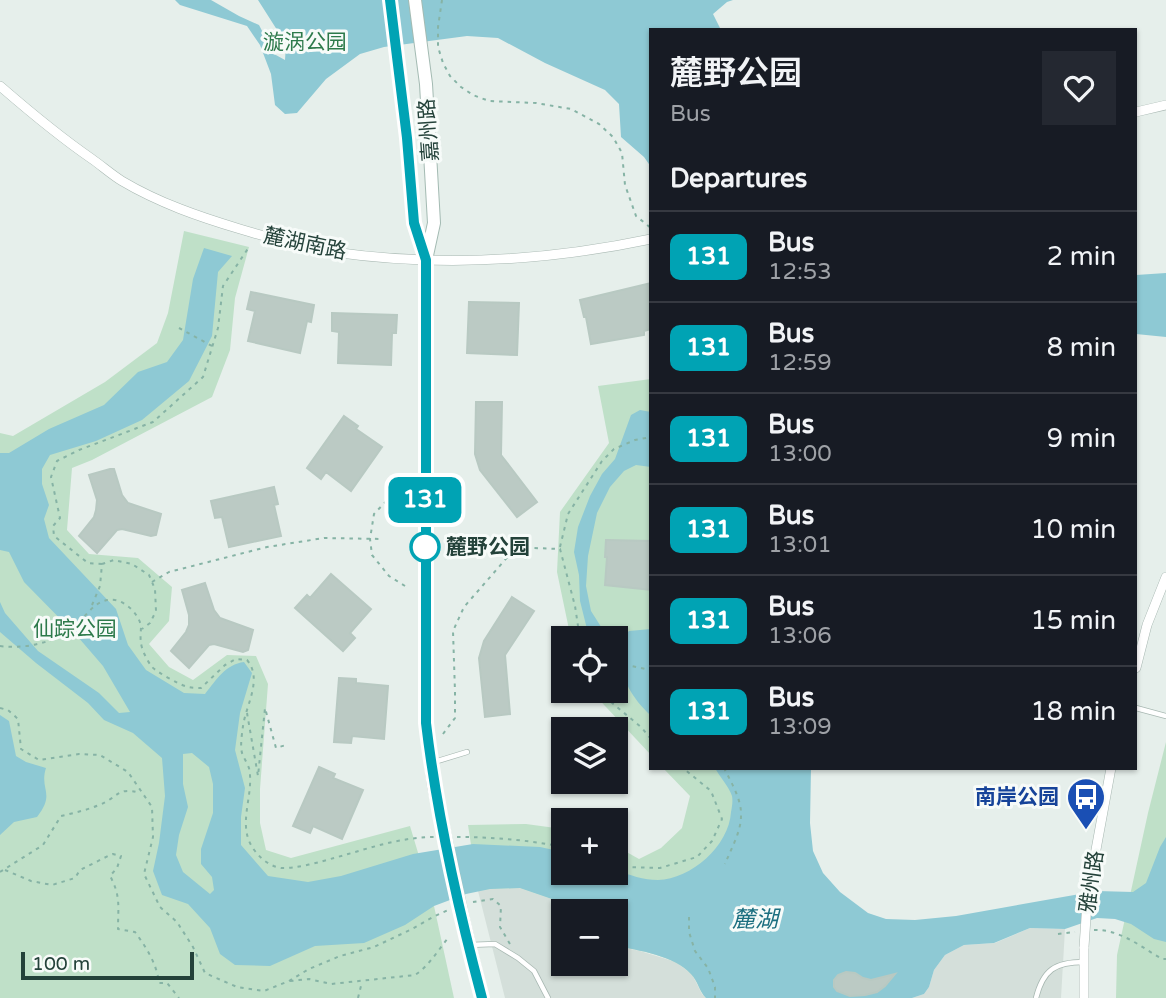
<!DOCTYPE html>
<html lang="en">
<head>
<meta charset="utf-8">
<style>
	body { margin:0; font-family:"Varela Round","Noto Sans SC",sans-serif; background:#242831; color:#f1f3f6; height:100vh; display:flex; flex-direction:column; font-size:26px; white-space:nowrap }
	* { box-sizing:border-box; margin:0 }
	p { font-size:23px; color:#9ea1a6 }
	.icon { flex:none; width:38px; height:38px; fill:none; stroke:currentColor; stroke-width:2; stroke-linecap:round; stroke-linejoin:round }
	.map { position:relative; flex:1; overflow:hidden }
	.sheet { position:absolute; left:649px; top:28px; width:488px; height:742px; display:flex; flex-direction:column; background:#171b24; border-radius:0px; box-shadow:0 2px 5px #0004 }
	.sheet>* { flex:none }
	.badge { padding:0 14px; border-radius:10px; font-size:24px; line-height:46px }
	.tools { position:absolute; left:551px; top:626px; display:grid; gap:14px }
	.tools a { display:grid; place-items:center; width:77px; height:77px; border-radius:0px; background:#171b24; box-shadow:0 2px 5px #0004; font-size:35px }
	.scale { position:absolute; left:21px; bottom:18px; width:173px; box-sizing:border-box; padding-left:7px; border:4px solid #24423a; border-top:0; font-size:19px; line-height:24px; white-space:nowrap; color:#24423a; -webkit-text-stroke:5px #f7fbf9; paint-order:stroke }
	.map>.badge { position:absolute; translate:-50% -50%; box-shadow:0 0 0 4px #fff }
	h2 { padding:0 21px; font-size:26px; line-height:63px }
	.round { display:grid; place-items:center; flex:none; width:74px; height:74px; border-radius:0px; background:#242831 }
	.head { display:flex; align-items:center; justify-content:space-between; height:119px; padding:0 21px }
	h1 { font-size:33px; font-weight:600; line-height:52px }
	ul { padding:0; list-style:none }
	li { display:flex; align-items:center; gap:21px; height:91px; padding:0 21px; border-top:2px solid #363941 }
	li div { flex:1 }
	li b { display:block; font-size:26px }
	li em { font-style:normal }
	li .badge { min-width:77px; font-weight:700; text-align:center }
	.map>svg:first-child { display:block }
</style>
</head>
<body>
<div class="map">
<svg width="1166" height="998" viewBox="0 0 1166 998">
	<rect width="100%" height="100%" fill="#e6efeb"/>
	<path fill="#d4dfda" d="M 520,888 L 552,899 L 574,912 L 564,912 L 564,964 L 616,964 L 616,946 L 640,951 L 676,962 L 692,974 L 702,994 L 706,998 L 505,998 L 478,891 L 490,889 Z
		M 1030,928 L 1065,929 L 1061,998 L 912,998 L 924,994 L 929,987 L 934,970 L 945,955 L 964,945 L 995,943 Z"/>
	<path fill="#bfe0c8" d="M 184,231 L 249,247 L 235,298 L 230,350 L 212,397 L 92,460 L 72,468 L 67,530 L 89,554 L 138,558 L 172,587 L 169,621 L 149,644 L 169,667 L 193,680 L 227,655 L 256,656 L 268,684 L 260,789 L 260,823 L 266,850 L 291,858 L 410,826 L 434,906 L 454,998 L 0,998 L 0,433 L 13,436 L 105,382 L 157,343 L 168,313 Z
		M 651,379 L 651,755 L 591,691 L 616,691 L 616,639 L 571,639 L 557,572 L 560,512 L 609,443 L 598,386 Z
		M 1166,742 L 1166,998 L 1116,998 L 1117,955 L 1148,813 Z
		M 663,768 L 759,768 L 706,998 C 699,991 698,981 691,974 C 675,956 638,950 616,946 L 616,912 L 574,912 L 552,899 L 520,888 L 490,889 L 478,891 L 468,825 L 526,824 L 563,829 L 564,873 L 616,873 L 616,846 L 639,859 L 661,848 L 682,828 L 690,796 Z"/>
	<path fill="#8ec9d4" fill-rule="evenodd" d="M 175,0 L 211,0 L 239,16 L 259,25 L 274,54 L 285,60 L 286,44 L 258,0 L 733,0 L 727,2 L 713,14 L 721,30 L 651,30 L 651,167 L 644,157 L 621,137 L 619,104 L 605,90 L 545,63 L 498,38 L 467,36 L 384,47 L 360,54 L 326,79 L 297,113 L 285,114 L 275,105 L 271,74 L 260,45 L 247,26 L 180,5 Z
		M 204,248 L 232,256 L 218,272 L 212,336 L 189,381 L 142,420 L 96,441 L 50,455 L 42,469 L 42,484 L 49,505 L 44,519 L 49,538 L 116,609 L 128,645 L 146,670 L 184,693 L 205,694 C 216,680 226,664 244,662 L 252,673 L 240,713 L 235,750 L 245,788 L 241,817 L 241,845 L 268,876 L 308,882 L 341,876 L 413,854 L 473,844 L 540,847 L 563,852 L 564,873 L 616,873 L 616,870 C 629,875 644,880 658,880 C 691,879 729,846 731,812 C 732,807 733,801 732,796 C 729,787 720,777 715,768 L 811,768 L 810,823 L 813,851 L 823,873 L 840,892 L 868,913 L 886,919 L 915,920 L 956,916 L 1097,891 L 1133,892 L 1146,883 L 1160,847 L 1166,837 L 1166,942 L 1154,939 L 1131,924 L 1115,919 L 1097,918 L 1065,929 L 1030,928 L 994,943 L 964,945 L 945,955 L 934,970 L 929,987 L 924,994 L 912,998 L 706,998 C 699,991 698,981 691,974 C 675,956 638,950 616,946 L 616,912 L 574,912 L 552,899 L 520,888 L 490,889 L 466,894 L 434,906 L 405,925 L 364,943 L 315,946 L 270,966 L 235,965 L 220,954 L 210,928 L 188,904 L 162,895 L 153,871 L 159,843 L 165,796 L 162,758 L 133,733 L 104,720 L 88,703 L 36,663 L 0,632 L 0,602 L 5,613 L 38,651 L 99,693 L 119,713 L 130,712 L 103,666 L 78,637 L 24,582 L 9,552 L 0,550 L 0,453 L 9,453 L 49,429 L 104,405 L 138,372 L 167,362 L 183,340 L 193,279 ZM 192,753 L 209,767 L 213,784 L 213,813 L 201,849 L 201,864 L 212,877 L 214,890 L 210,894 L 183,872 L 176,855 L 179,835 L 188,807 L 183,784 L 183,754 Z
		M 1166,273 L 1166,337 L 1136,334 L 1136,275 Z
		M 640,410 L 651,412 L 651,467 L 636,465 L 624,471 L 610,487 L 597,513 L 588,556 L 586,586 L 591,611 L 605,633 L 622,638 L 629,631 L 651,629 L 651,716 C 631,696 624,684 619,656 L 616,654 L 616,639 L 596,639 L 587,629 L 580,601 L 579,575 L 574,552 L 578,527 L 590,496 L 602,474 L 615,459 L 631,415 Z
		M 0,715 L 9,721 L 16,756 L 26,762 L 46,768 C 39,790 56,793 37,817 L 14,822 L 0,835 Z"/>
	<path fill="#bbcac4" stroke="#b8c9c2" stroke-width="2" d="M 651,283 L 651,329 L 644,331 L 644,335 L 591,344 L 586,317 L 584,317 L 580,300 Z
		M 251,292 L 314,305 L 311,322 L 307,321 L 300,353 L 248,341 L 255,311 L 247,309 Z
		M 469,302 L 519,303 L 517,355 L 467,353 Z
		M 332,313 L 397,315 L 396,333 L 392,333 L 391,365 L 338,363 L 339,332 L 332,331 Z
		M 476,402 L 502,402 L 501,455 L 537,502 L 517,517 L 480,470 L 475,454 Z
		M 344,416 L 358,426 L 356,429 L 382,447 L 351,491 L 326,472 L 321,479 L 307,468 Z
		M 110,469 L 114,469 L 122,495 L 128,503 L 161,514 L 156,535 L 151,536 L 122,529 L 117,530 L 97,553 L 79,536 L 94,517 L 96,510 L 97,500 L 89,475 Z
		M 274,487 L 278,504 L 274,505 L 281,536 L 229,547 L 222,517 L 215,518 L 211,501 Z
		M 606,540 L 651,541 L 651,590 L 605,585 L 607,557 L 605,557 Z
		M 331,574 L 371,609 L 350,633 L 355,638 L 343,651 L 295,608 L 307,595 L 310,598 Z
		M 205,583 L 214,610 L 220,618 L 253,630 L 248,650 L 243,652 L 214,644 L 209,645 L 189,668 L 171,651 L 186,632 L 189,625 L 189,615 L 182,590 Z
		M 512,597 L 534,611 L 505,655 L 510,714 L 485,717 L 479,658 L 484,641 Z
		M 339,678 L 356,679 L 356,683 L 388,686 L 384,739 L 352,736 L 351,743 L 334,742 Z
		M 319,767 L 335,774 L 333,778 L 363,790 L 342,839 L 313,826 L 310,833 L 293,826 Z
		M 846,972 L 855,973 L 863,978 L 871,980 L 895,974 L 885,986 L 877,992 L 865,995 L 850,996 L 837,991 L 834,987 L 834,980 L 838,975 Z"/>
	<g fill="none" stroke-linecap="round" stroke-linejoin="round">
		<defs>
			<path id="lane" d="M 1136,708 L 1166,716
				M 431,763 L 467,752
				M 469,945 L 495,944 L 518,958 L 534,971 L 548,998
				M 1036,998 C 1043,970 1055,962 1084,962"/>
			<path id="street" d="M 0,86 C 30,112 60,137 92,159 C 102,166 112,175 122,181 C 159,203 200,217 240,229 C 270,238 302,247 333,252 C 438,267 547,261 651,239
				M 1136,112 L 1166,105
				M 1136,668 L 1147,625 L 1166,577
				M 1095,855 L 1111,768
				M 1084,998 L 1084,947"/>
			<path id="secondary" d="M 390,0 L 407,138 L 414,223 L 426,260 L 434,223 L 426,84 L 415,0
				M 426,260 L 426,723 L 434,786
				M 464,924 L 482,998"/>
		</defs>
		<use href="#lane" stroke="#a8b8b2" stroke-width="6"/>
		<use href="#street" stroke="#a8b8b2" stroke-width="10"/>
		<use href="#secondary" stroke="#a4bbb3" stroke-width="14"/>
		<path stroke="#86b3a5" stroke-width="2" stroke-dasharray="3.5 5" stroke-linecap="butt" d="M 442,0 L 438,27 L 438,47 L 443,63 L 450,76 L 461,87 L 473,95 L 489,101 L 536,103 L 571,109 L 599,124 L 613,137 L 622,153 L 625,185 L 636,216 L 651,228
			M 179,328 L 212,346
			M 467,542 L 499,542 L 533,548 L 560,549 L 575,606 L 580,639
			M 560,547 L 568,514 L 602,461 L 614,449 L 635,440 L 651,437
			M 102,564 L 88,563 L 54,536 L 53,526 L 60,518 L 51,477 L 57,461 L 79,450 L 153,422 L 203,377 L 218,328 L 223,286 L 249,247
			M 152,582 L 169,572 L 267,547 L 324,538 L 383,539
			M 405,586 L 389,576 L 372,555 L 370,539 L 374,514 L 393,494 L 406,487
			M 92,605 L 100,586 L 102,564 L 114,560 L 132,564 L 149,575 L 155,589 L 156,611 L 150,623 L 142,629
			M 0,646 C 23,649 47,644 68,632 C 84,622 93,597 115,600 C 127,602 139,615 141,626 C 141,632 140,637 141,642 C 141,649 148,662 152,667 C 157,672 178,684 185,686 C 190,688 196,688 201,688 L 225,665 L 236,659 L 247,660 C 263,679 246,705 243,726 C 242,734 240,745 242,753 C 244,758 247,763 249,768 C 255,796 235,826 255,851 C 262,860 270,866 281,868 C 295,869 320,862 334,858 C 367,849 400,837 434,837
			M 616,663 L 651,670
			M 598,691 L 642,728 L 651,739
			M 0,708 L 8,710 L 18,719 L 21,749 L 39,760 L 79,754 L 100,755 L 128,772 L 152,807 L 153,837 L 144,874 L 160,907 L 177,922 L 193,947 L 205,973 L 237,987 L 264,991 L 289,981 L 309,969 L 340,956 L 374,947 L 412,929 L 433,917 L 448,910
			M 247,713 L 258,776 L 265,708 L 276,748 L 286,745
			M 443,734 L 455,718 L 455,692 L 453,631 L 464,607 L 518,545
			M 724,768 C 731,782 742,800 741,816 C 741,832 731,849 725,864
			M 457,837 C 493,837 528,840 564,847
			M 616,864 L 625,867 L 660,868 L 697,857 L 712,841 L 722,819 L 711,791 L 683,768
			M 5,870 L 31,881 L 52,885 L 75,878 L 80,870 L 108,856 L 113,854 L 121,856 L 117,868 L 110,876 C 121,896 118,907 118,929 L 135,932 C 146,947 157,964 159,983 L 167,983 L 179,998
			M 0,872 L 43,845 L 61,816 C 74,813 87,810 99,805 C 118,798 117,786 140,793
			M 473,902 L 493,899 L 501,906 L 500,927 L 510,944
			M 689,917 L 689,932 L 695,951 L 708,968 L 715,987 L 715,998
			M 1094,930 C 1120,929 1141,947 1162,959 L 1166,959
			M 1058,934 L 1075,932
			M 290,981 L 309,979 L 331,984 L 415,975 C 429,966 438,950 449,937
			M 358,998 L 362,982"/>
		<use href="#lane" stroke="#fff" stroke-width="4.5"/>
		<use href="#street" stroke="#fff" stroke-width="9"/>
		<use href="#secondary" stroke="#fff" stroke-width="12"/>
		<defs>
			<path id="street-bridge" d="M 1084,947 L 1087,903 L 1095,855"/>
			<path id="secondary-bridge" d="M 434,786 L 464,924"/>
		</defs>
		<use href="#street-bridge" stroke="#a8b8b2" stroke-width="10" stroke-linecap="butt"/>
		<use href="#secondary-bridge" stroke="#a4bbb3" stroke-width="14" stroke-linecap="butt"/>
		<use href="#street-bridge" stroke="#fff" stroke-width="9"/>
		<use href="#secondary-bridge" stroke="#fff" stroke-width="12"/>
	</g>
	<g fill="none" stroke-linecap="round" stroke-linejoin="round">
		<defs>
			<path id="line" d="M 390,0 L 407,138 L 414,223 L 426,260 L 426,723 C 437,816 458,908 482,998"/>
		</defs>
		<use href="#line" stroke="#fff" stroke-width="16"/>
		<use href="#line" stroke="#00a3b4" stroke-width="10"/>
	</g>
	<defs>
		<symbol id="bus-pin" viewBox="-11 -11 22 30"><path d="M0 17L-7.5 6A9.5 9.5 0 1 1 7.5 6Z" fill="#1a4fb4" stroke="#f7fbf9"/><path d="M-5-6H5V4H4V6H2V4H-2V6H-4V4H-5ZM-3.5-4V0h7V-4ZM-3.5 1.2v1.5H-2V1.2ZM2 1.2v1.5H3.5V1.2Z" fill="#fff"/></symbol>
	</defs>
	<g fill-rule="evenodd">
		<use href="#bus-pin" x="1064" y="775" width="44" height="60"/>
	</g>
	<circle fill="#fff" stroke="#00a3b4" stroke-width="3.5" cx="425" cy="547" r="14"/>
	<g text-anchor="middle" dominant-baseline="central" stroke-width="6" stroke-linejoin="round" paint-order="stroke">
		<g font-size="21" fill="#2d7a4b" stroke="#f7fbf9">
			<text x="305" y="42">漩涡公园</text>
			<text x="75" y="629">仙踪公园</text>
		</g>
		<g font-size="21" fill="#24423a" stroke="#f7fbf9">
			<text transform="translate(429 130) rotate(-94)">嘉州路</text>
			<text transform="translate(305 244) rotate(12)">麓湖南路</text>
			<text transform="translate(1092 882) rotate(-82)">雅州路</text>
		</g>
		<g font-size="21" font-weight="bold" fill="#24423a" stroke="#f7fbf9" text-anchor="start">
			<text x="446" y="547">麓野公园</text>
		</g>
		<g font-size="21" font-weight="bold" fill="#164399" stroke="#f7fbf9" text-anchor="end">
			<text x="1059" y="797">南岸公园</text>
		</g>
		<g font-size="23" font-style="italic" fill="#1c6f80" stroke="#f7fbf9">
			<text x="755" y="920">麓湖</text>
		</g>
	</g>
</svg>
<div class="tools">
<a><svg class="icon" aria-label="locate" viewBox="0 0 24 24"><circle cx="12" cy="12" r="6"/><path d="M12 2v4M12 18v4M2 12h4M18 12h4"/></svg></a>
<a><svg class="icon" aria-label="layers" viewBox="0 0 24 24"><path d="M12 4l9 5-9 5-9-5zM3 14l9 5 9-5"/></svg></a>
<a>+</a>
<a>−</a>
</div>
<div class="scale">100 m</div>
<b class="badge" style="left:425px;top:500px;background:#00a3b4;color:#fff">131</b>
<section class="sheet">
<div class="head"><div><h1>麓野公园</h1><p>Bus</p></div><a class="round"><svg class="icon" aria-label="heart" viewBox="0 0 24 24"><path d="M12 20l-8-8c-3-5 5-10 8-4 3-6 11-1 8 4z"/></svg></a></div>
<h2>Departures</h2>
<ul>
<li><span class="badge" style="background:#00a3b4;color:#fff">131</span><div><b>Bus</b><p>12:53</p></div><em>2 min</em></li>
<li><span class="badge" style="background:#00a3b4;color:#fff">131</span><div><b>Bus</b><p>12:59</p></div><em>8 min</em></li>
<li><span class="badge" style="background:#00a3b4;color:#fff">131</span><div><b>Bus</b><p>13:00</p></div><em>9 min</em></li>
<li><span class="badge" style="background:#00a3b4;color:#fff">131</span><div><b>Bus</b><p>13:01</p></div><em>10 min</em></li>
<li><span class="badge" style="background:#00a3b4;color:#fff">131</span><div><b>Bus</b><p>13:06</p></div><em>15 min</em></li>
<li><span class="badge" style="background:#00a3b4;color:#fff">131</span><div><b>Bus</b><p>13:09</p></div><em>18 min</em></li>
</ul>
</section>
</div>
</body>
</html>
